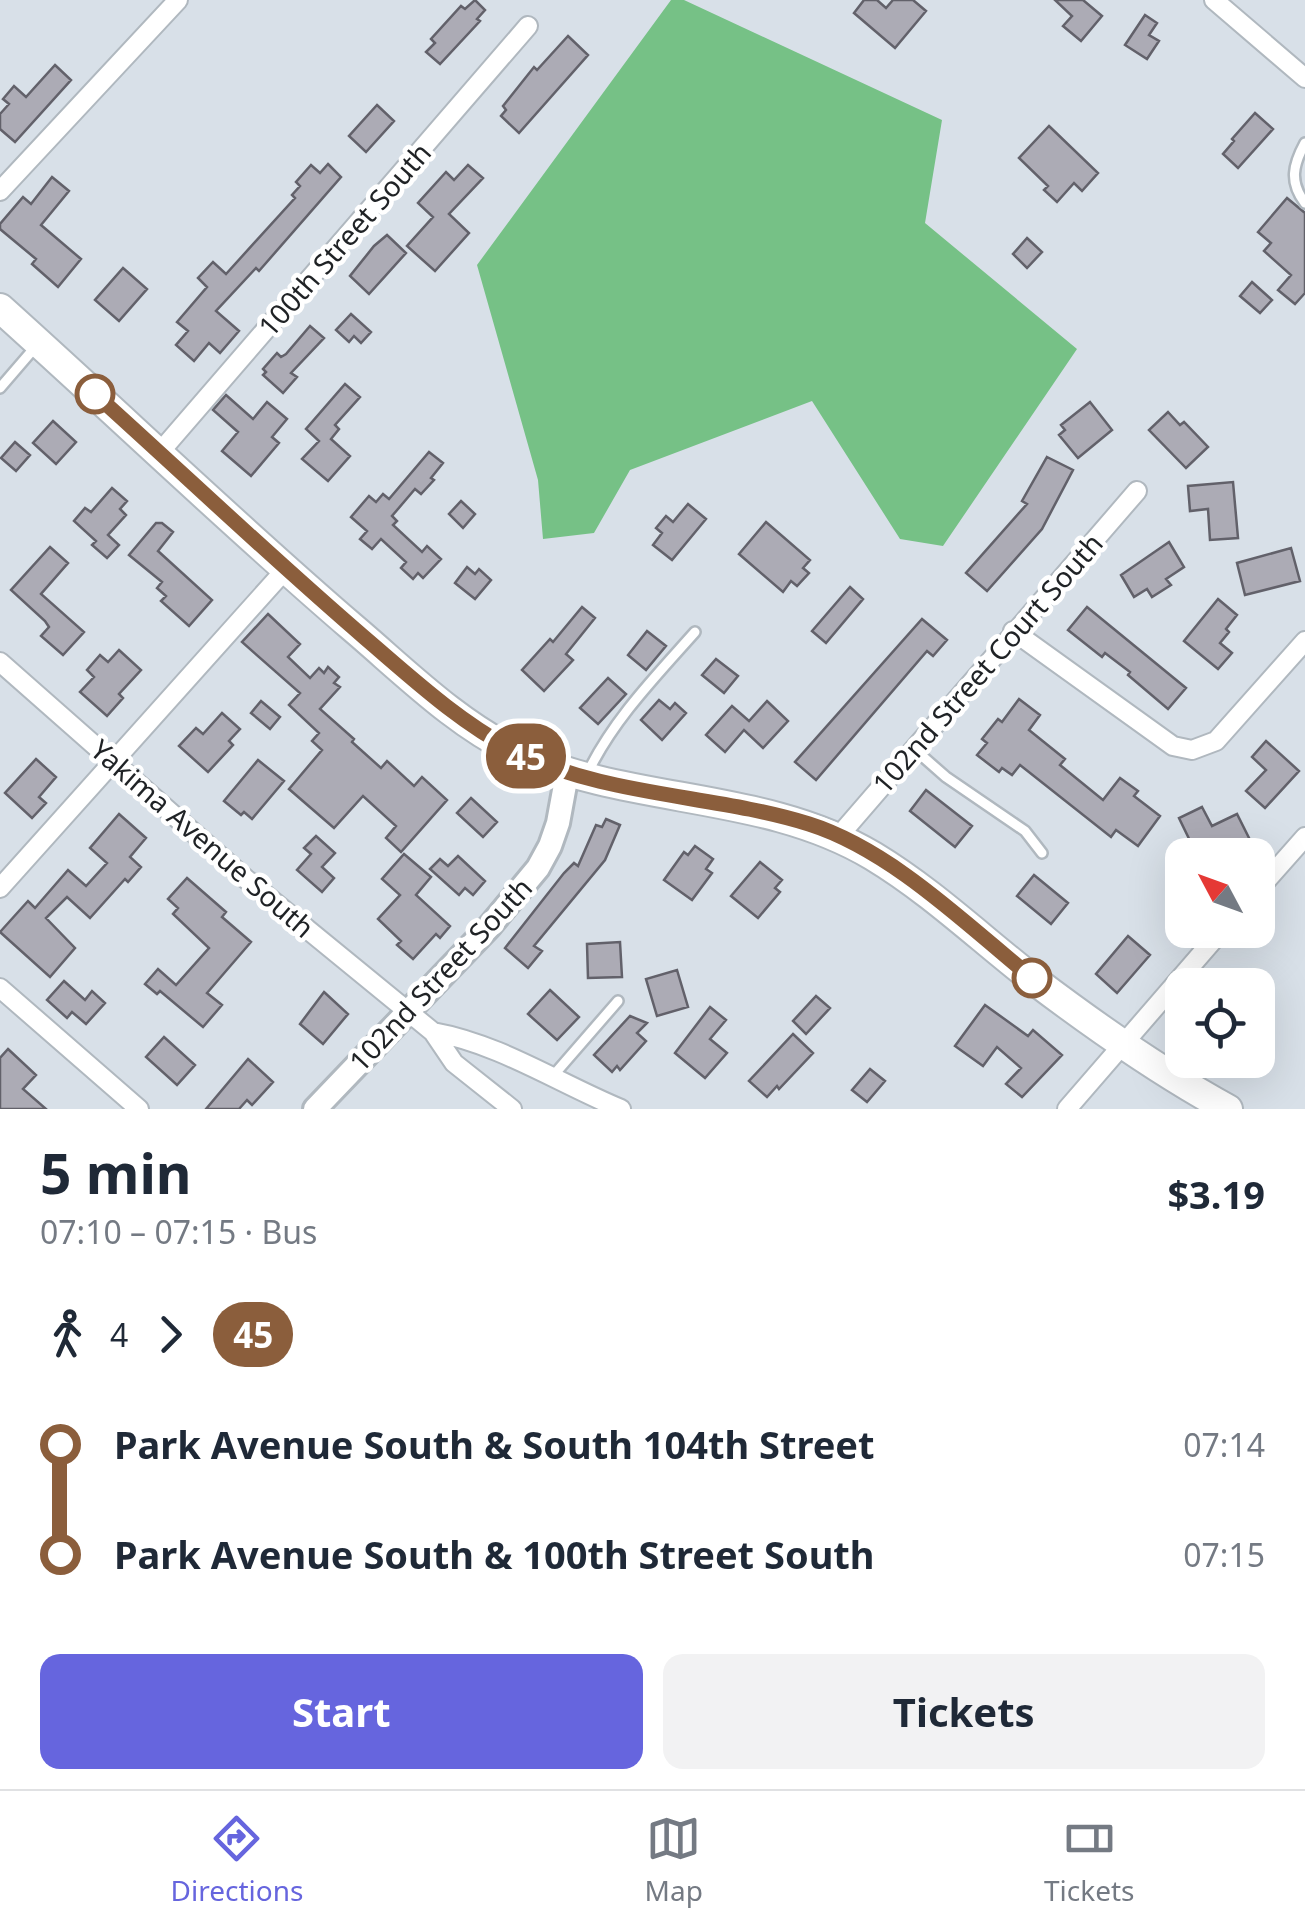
<!DOCTYPE html>
<html lang="en">
<head>
<meta charset="utf-8">
<style>
	body { margin:0; font-family:"Noto Sans",sans-serif; background:#f2f2f3; color:#1f2937; height:100vh; display:flex; flex-direction:column; font-size:38px; white-space:nowrap }
	* { box-sizing:border-box; margin:0 }
	p { font-size:32px; color:#747a83 }
	.icon { flex:none; width:55px; height:55px; fill:none; stroke:currentColor; stroke-width:2; stroke-linecap:round; stroke-linejoin:round }
	.map { position:relative; height:1109px; overflow:hidden }
	.drawer { display:flex; flex-direction:column; background:#fff; flex:1 }
	.drawer>* { flex:none }
	.badge { padding:0 20px; border-radius:32px; font-size:35px; line-height:65px }
	.needle { width:65px; rotate:311deg }
	.tools { position:absolute; left:1165px; top:838px; display:grid; gap:20px }
	.tools a { display:grid; place-items:center; width:110px; height:110px; border-radius:20px; background:#fff; box-shadow:0 10px 40px #0002; font-size:50px }
	.map>.badge { position:absolute; translate:-50% -50%; box-shadow:0 0 0 5px #fff }
	.legs { display:flex; align-items:center; gap:15px; height:110px; padding:0 40px; font-size:32px }
	.legs p { margin-inline-start:auto }
	.overview { display:flex; align-items:center; justify-content:space-between; height:170px; padding:0 40px }
	h1 { font-size:55px; font-weight:700; line-height:75px }
	.action { display:flex; gap:20px; margin-top:auto; padding:20px 40px }
	.action a { flex:1; height:115px; border-radius:20px; background:#6665de; color:#fff; font-size:40px; font-weight:700; line-height:115px; text-align:center }
	.action a+a { background:#f2f2f3; color:#1f2937 }
	ul { padding:0 40px; list-style:none }
	li { display:flex; align-items:center; gap:35px; height:110px; font-size:38px }
	li i { display:grid; place-items:center; width:15px; height:100%; margin:0 12px; background:currentColor }
	li i::after { content:''; width:25px; height:25px; margin:-12px; border:8px solid; border-radius:50%; background:#fff }
	li p { margin-inline-start:auto }
	li:first-child i { background:linear-gradient(#0000 50%,currentColor 0) }
	li:last-child i { background:linear-gradient(currentColor 50%,#0000 0) }
	.dock { display:flex; justify-content:space-around; align-items:center; height:140px; border-top:2px solid #e0e1e3; background:#fff; font-size:28px; color:#747a83 }
	.dock a { display:grid; justify-items:center; gap:5px }
	.dock .on { color:#6665de }
	.map>svg:first-child { display:block }
</style>
</head>
<body>
<div class="map">
<svg width="1305" height="1109" viewBox="0 0 1305 1109">
	<rect width="100%" height="100%" fill="#d8e0e8"/>
	<path fill="#76c186" d="M 671,0 L 684,0 L 942,120 L 925,223 L 1077,349 L 943,546 L 900,539 L 812,401 L 630,470 L 594,533 L 543,539 L 538,480 L 477,265 Z"/>
	<path fill="#acabb5" stroke="#62616a" stroke-width="2.5" d="M 475,0 L 485,10 L 477,19 L 480,21 L 440,64 L 426,52 L 435,43 L 431,39 L 461,6 L 465,9 Z
		M 864,0 L 877,0 L 886,8 L 893,0 L 913,0 L 926,11 L 895,48 L 854,13 Z
		M 1055,0 L 1083,0 L 1102,16 L 1081,41 L 1063,26 L 1072,16 Z
		M 1145,15 L 1157,23 L 1149,35 L 1159,41 L 1147,59 L 1125,45 Z
		M 568,36 L 588,55 L 519,133 L 501,116 L 506,110 L 503,106 L 534,67 L 537,70 Z
		M 55,65 L 71,80 L 15,142 L 0,129 L 0,114 L 9,104 L 3,99 L 14,86 L 26,97 Z
		M 377,105 L 394,121 L 366,152 L 349,136 Z
		M 1255,113 L 1273,129 L 1238,168 L 1223,154 L 1234,141 L 1232,139 Z
		M 1049,126 L 1098,173 L 1082,191 L 1074,183 L 1057,202 L 1044,190 L 1048,186 L 1019,158 Z
		M 328,164 L 341,177 L 259,271 L 256,268 L 216,311 L 239,331 L 220,353 L 209,343 L 194,361 L 176,345 L 188,331 L 177,322 L 207,287 L 198,278 L 213,262 L 226,274 L 295,198 L 292,195 L 300,186 L 296,182 L 311,165 L 320,173 Z
		M 468,165 L 483,178 L 449,214 L 469,233 L 435,271 L 407,246 L 433,217 L 418,203 L 446,172 L 454,180 Z
		M 52,177 L 69,191 L 41,225 L 81,259 L 58,287 L 32,264 L 36,259 L 0,229 L 0,224 L 23,197 L 31,204 Z
		M 1287,198 L 1305,213 L 1305,293 L 1295,304 L 1278,290 L 1291,275 L 1264,251 L 1271,243 L 1258,232 Z
		M 387,235 L 406,253 L 369,294 L 350,276 L 374,246 Z
		M 1027,238 L 1042,252 L 1027,268 L 1013,254 Z
		M 123,268 L 147,289 L 119,321 L 95,300 Z
		M 1252,282 L 1272,300 L 1260,313 L 1240,296 Z
		M 351,314 L 371,332 L 361,343 L 354,336 L 349,342 L 336,330 Z
		M 310,326 L 324,338 L 291,373 L 297,377 L 283,393 L 263,375 L 266,372 L 263,369 L 277,353 L 281,357 L 286,354 Z
		M 345,384 L 360,397 L 335,425 L 339,429 L 331,439 L 350,456 L 328,481 L 302,459 L 319,441 L 306,429 Z
		M 226,395 L 253,419 L 267,402 L 287,419 L 272,437 L 279,443 L 251,476 L 222,451 L 238,432 L 213,410 Z
		M 1090,402 L 1112,430 L 1078,458 L 1059,435 L 1065,430 L 1061,425 Z
		M 1168,412 L 1180,425 L 1184,422 L 1208,447 L 1186,468 L 1149,430 Z
		M 53,421 L 76,442 L 56,464 L 33,443 Z
		M 15,442 L 30,455 L 16,471 L 1,458 Z
		M 429,452 L 443,463 L 431,478 L 434,480 L 421,494 L 415,489 L 392,516 L 397,521 L 393,525 L 422,552 L 427,546 L 441,559 L 423,578 L 418,573 L 413,579 L 401,568 L 406,562 L 381,539 L 372,549 L 360,539 L 367,531 L 351,517 L 369,496 L 376,502 L 383,494 L 389,499 Z
		M 1047,457 L 1073,470 L 1042,529 L 987,591 L 966,573 L 1027,504 L 1022,501 Z
		M 1233,482 L 1238,538 L 1210,540 L 1208,509 L 1190,511 L 1188,486 Z
		M 112,488 L 127,501 L 120,509 L 126,515 L 108,535 L 119,545 L 107,558 L 92,545 L 96,541 L 74,521 L 85,508 L 91,512 Z
		M 461,501 L 475,514 L 463,528 L 449,514 Z
		M 688,504 L 706,519 L 672,560 L 653,545 L 662,533 L 656,528 L 666,516 L 673,522 Z
		M 766,522 L 810,560 L 803,568 L 809,573 L 797,586 L 791,581 L 783,592 L 739,554 Z
		M 156,523 L 162,523 L 173,532 L 158,551 L 212,600 L 189,626 L 161,601 L 166,596 L 157,588 L 162,582 L 129,555 Z
		M 1169,542 L 1184,567 L 1166,579 L 1171,585 L 1152,597 L 1147,589 L 1134,597 L 1121,575 Z
		M 50,547 L 68,563 L 41,594 L 84,632 L 63,655 L 41,636 L 49,627 L 45,621 L 11,590 Z
		M 1291,548 L 1300,581 L 1245,595 L 1237,563 Z
		M 467,567 L 475,574 L 479,569 L 491,580 L 475,599 L 455,583 Z
		M 850,587 L 863,599 L 826,643 L 812,631 Z
		M 1218,599 L 1237,615 L 1226,629 L 1229,632 L 1220,643 L 1232,653 L 1218,669 L 1184,641 Z
		M 582,607 L 595,618 L 566,654 L 573,660 L 544,691 L 522,670 L 550,639 L 553,642 Z
		M 1087,607 L 1186,688 L 1168,709 L 1128,675 L 1130,672 L 1105,653 L 1102,657 L 1068,630 Z
		M 268,614 L 300,644 L 288,657 L 310,678 L 319,668 L 324,673 L 328,667 L 339,677 L 334,683 L 340,687 L 320,709 L 354,739 L 352,742 L 381,768 L 387,761 L 414,786 L 422,777 L 447,800 L 401,852 L 386,838 L 396,826 L 363,796 L 334,828 L 289,789 L 322,750 L 312,741 L 319,733 L 289,705 L 300,693 L 242,642 Z
		M 922,619 L 947,640 L 933,656 L 927,651 L 816,780 L 795,762 Z
		M 647,631 L 666,646 L 646,670 L 628,655 Z
		M 119,650 L 141,670 L 119,694 L 123,698 L 107,716 L 80,692 L 94,677 L 87,670 L 100,655 L 108,662 Z
		M 716,659 L 738,676 L 724,693 L 702,675 Z
		M 608,678 L 626,694 L 598,724 L 580,708 Z
		M 1019,699 L 1040,715 L 1029,730 L 1065,759 L 1060,765 L 1103,800 L 1120,778 L 1138,791 L 1134,796 L 1160,816 L 1138,846 L 1116,830 L 1111,837 L 1020,765 L 1012,775 L 1002,768 L 999,772 L 977,755 L 987,743 L 982,739 L 998,719 L 1002,722 Z
		M 659,700 L 670,709 L 675,703 L 686,713 L 662,740 L 641,720 Z
		M 261,701 L 280,717 L 270,729 L 251,713 Z
		M 767,701 L 788,721 L 763,748 L 744,730 L 725,752 L 706,735 L 732,706 L 749,721 Z
		M 222,713 L 240,729 L 229,741 L 233,745 L 208,772 L 179,746 L 196,728 L 203,734 Z
		M 1266,741 L 1299,771 L 1265,808 L 1246,791 L 1266,770 L 1252,757 Z
		M 36,759 L 56,777 L 39,797 L 46,803 L 32,818 L 5,793 Z
		M 258,760 L 284,781 L 252,819 L 244,812 L 241,815 L 224,801 Z
		M 926,790 L 972,826 L 955,847 L 910,811 Z
		M 471,798 L 497,822 L 483,837 L 457,813 Z
		M 1202,807 L 1212,826 L 1237,814 L 1249,838 L 1215,855 L 1210,855 L 1204,843 L 1194,849 L 1179,818 Z
		M 119,814 L 146,838 L 130,857 L 141,867 L 128,882 L 125,879 L 90,918 L 67,897 L 46,918 L 75,948 L 50,977 L 0,932 L 28,901 L 35,908 L 68,870 L 86,886 L 107,863 L 90,848 Z
		M 606,819 L 620,825 L 605,860 L 534,946 L 542,951 L 528,968 L 505,948 L 564,873 L 574,863 L 578,866 L 596,825 L 602,827 Z
		M 316,836 L 335,853 L 322,867 L 334,878 L 322,892 L 297,870 L 311,854 L 304,848 Z
		M 695,846 L 713,859 L 706,869 L 712,873 L 692,900 L 664,880 L 684,852 L 688,855 Z
		M 404,854 L 431,877 L 416,895 L 450,926 L 440,938 L 436,934 L 413,959 L 397,945 L 401,941 L 378,919 L 400,895 L 382,879 Z
		M 458,856 L 485,881 L 473,895 L 465,888 L 459,895 L 430,869 L 440,859 L 448,866 Z
		M 760,862 L 782,880 L 775,888 L 780,892 L 758,918 L 731,896 Z
		M 1034,875 L 1068,903 L 1051,924 L 1017,896 Z
		M 187,878 L 226,912 L 222,917 L 251,942 L 207,993 L 222,1005 L 203,1027 L 160,991 L 157,994 L 145,984 L 158,969 L 176,985 L 209,948 L 173,914 L 178,908 L 168,899 Z
		M 1128,936 L 1150,955 L 1117,993 L 1096,974 Z
		M 620,942 L 622,977 L 588,978 L 587,944 Z
		M 677,970 L 688,1007 L 657,1016 L 646,979 Z
		M 64,981 L 85,1000 L 92,991 L 105,1003 L 86,1024 L 72,1012 L 67,1018 L 47,1000 Z
		M 550,990 L 579,1017 L 557,1040 L 528,1014 Z
		M 324,992 L 348,1014 L 323,1044 L 300,1024 Z
		M 816,996 L 830,1008 L 806,1034 L 793,1021 Z
		M 985,1005 L 1028,1036 L 1033,1030 L 1062,1055 L 1022,1097 L 1006,1084 L 1021,1068 L 997,1047 L 983,1066 L 955,1046 Z
		M 710,1007 L 726,1020 L 710,1039 L 727,1053 L 705,1078 L 675,1053 Z
		M 630,1016 L 647,1023 L 637,1033 L 646,1041 L 620,1070 L 617,1066 L 612,1072 L 594,1055 Z
		M 793,1034 L 813,1053 L 779,1089 L 777,1086 L 767,1097 L 749,1081 Z
		M 164,1037 L 195,1065 L 177,1085 L 146,1057 Z
		M 8,1049 L 36,1075 L 23,1089 L 46,1109 L 0,1109 L 0,1058 Z
		M 248,1059 L 273,1082 L 252,1105 L 247,1100 L 239,1109 L 206,1109 Z
		M 870,1069 L 885,1081 L 867,1102 L 852,1090 Z"/>
	<g fill="none" stroke-linecap="round" stroke-linejoin="round">
		<defs>
			<path id="service" d="M 1305,143 C 1293,165 1289,182 1305,203
				M 0,388 L 37,345
				M 913,748 L 946,777 L 1025,831 L 1042,853
				M 587,774 C 613,720 655,677 695,632
				M 552,1077 L 618,1001"/>
			<path id="minor" d="M 1214,0 L 1305,78
				M 0,191 L 178,0
				M 160,452 L 528,26
				M 1013,631 L 1173,746 L 1192,750 L 1216,741 L 1305,641
				M 0,662 L 246,879 L 433,1032 L 454,1063 L 512,1109
				M 838,837 L 1137,491
				M 0,888 L 285,570
				M 1258,890 L 1305,837
				M 0,988 L 139,1109
				M 433,1032 C 500,1044 558,1083 621,1109
				M 1067,1109 L 1222,930"/>
			<path id="tertiary" d="M 315,1109 L 489,927 L 538,868 L 550,846 L 558,823 L 567,774"/>
			<path id="secondary" d="M 0,308 C 118,414 232,524 352,627 C 405,672 456,724 520,754 C 632,805 765,791 873,856 C 931,891 980,938 1034,980 C 1096,1027 1160,1072 1228,1109"/>
		</defs>
		<use href="#service" stroke="#b0b8bf" stroke-width="14"/>
		<use href="#minor" stroke="#b0b8bf" stroke-width="22"/>
		<use href="#tertiary" stroke="#b0b8bf" stroke-width="28"/>
		<use href="#secondary" stroke="#b0b8bf" stroke-width="32"/>
		<use href="#service" stroke="#fff" stroke-width="9"/>
		<use href="#minor" stroke="#fff" stroke-width="18"/>
		<use href="#tertiary" stroke="#fff" stroke-width="22"/>
		<use href="#secondary" stroke="#fff" stroke-width="28"/>
	</g>
	<g fill="none" stroke-linecap="round" stroke-linejoin="round">
		<defs>
			<path id="line-1" d="M 95,394 C 185,475 273,559 365,638 C 413,679 459,722 515,751 C 605,797 713,794 809,824 C 891,850 966,924 1032,978"/>
		</defs>
		<use href="#line-1" stroke="#fff" stroke-width="22"/>
		<use href="#line-1" stroke="#8b5e3c" stroke-width="15"/>
	</g>
	<g fill="#fff" stroke="#8b5e3c" stroke-width="5">
		<circle cx="95" cy="394" r="18"/>
		<circle cx="1032" cy="978" r="18"/>
	</g>
	<g text-anchor="middle" dominant-baseline="central" stroke-width="9" stroke-linejoin="round" paint-order="stroke">
		<g font-size="28" fill="#1f2225" stroke="#fff">
			<text transform="translate(344 239) rotate(-49)">100th Street South</text>
			<text transform="translate(987 663) rotate(-49)">102nd Street Court South</text>
			<text transform="translate(203 838) rotate(41)">Yakima Avenue South</text>
			<text transform="translate(440 974) rotate(-47)">102nd Street South</text>
		</g>
	</g>
</svg>
<div class="tools">
<a><svg class="needle" viewBox="-14 -14 28 28"><path d="M0-13l5 13h-10z" fill="#e53935"/><path d="M0 13l5-13h-10z" fill="#747a83"/></svg></a>
<a><svg class="icon" aria-label="locate" viewBox="0 0 24 24"><circle cx="12" cy="12" r="6"/><path d="M12 2v4M12 18v4M2 12h4M18 12h4"/></svg></a>
</div>
<b class="badge" style="left:526px;top:756px;background:#8b5e3c;color:#fff">45</b>
</div>
<section class="drawer">
<div class="overview"><div><h1>5 min</h1><p>07:10 – 07:15 · Bus</p></div><b>$3.19</b></div>
<div class="legs"><svg class="icon" aria-label="walk" viewBox="0 0 24 24"><circle cx="13" cy="4" r="2"/><path d="M13 8l-2 6 4 7M11 14l-3 7M7 12l3-4h3l4 4"/></svg>4<svg class="icon" aria-label="forward" viewBox="0 0 24 24"><path d="M9 5l7 7-7 7"/></svg><b class="badge" style="background:#8b5e3c;color:#fff">45</b></div>
<ul>
<li><i style="color:#8b5e3c"></i><b>Park Avenue South &amp; South 104th Street</b><p>07:14</p></li>
<li><i style="color:#8b5e3c"></i><b>Park Avenue South &amp; 100th Street South</b><p>07:15</p></li>
</ul>
<div class="action"><a>Start</a><a>Tickets</a></div>
</section>
<nav class="dock">
<a class="on"><svg class="icon" aria-label="directions" viewBox="0 0 24 24"><path d="M12 3l9 9-9 9-9-9zM9 14v-3h6M13 9l2 2-2 2"/></svg>Directions</a>
<a><svg class="icon" aria-label="map" viewBox="0 0 24 24"><path d="M3 6l6-2 6 2 6-2v14l-6 2-6-2-6 2zM9 4v14M15 6v14"/></svg>Map</a>
<a><svg class="icon" aria-label="tickets" viewBox="0 0 24 24"><path d="M3 7h18v10H3zM15 7v10"/></svg>Tickets</a>
</nav>
</body>
</html>
